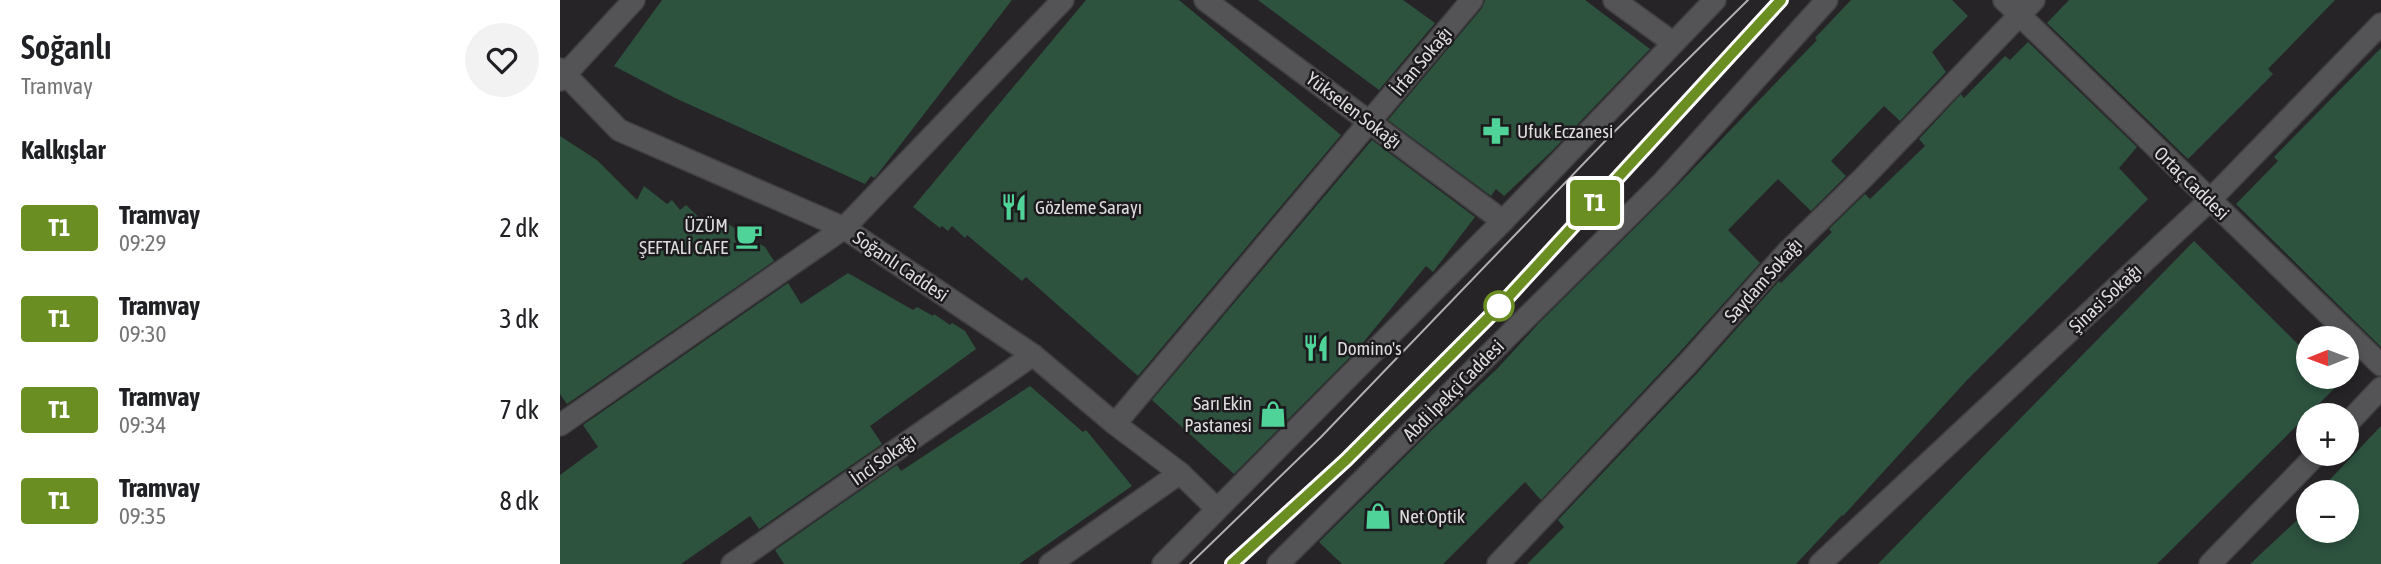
<!DOCTYPE html>
<html lang="tr">
<head>
<meta charset="utf-8">
<style>
	body { margin:0; font-family:"Asap Condensed",sans-serif; background:#f2f2f2; color:#202124; height:100vh; display:flex; flex-direction:column; font-size:26px; white-space:nowrap }
	* { box-sizing:border-box; margin:0 }
	p { font-size:23px; color:#757577 }
	.icon { flex:none; width:38px; height:38px; fill:none; stroke:currentColor; stroke-width:2; stroke-linecap:round; stroke-linejoin:round }
	.map { position:relative; flex:1; overflow:hidden }
	.side { display:flex; flex-direction:column; background:#fff; width:560px }
	.side>* { flex:none }
	.badge { padding:0 14px; border-radius:5px; font-size:24px; line-height:46px }
	.needle { width:46px; rotate:269deg }
	.buttons { position:absolute; left:1736px; top:326px; display:grid; gap:14px }
	.buttons a { display:grid; place-items:center; width:63px; height:63px; border-radius:50%; background:#fff; box-shadow:0 4px 10px #0003; font-size:35px }
	.map>.badge { position:absolute; translate:-50% -50%; box-shadow:0 0 0 4px #fff }
	h2 { padding:0 21px; font-size:26px; line-height:63px }
	.round { display:grid; place-items:center; flex:none; width:74px; height:74px; border-radius:37px; background:#f2f2f2 }
	.head { display:flex; align-items:center; justify-content:space-between; height:119px; padding:0 21px }
	h1 { font-size:33px; font-weight:600; line-height:52px }
	ul { padding:0; list-style:none }
	li { display:flex; align-items:center; gap:21px; height:91px; padding:0 21px }
	li div { flex:1 }
	li b { display:block; font-size:26px }
	li em { font-style:normal }
	li .badge { min-width:77px; font-weight:700; text-align:center }
	main { display:flex; flex:1; min-height:0 }
	.map>svg:first-child { display:block }
</style>
</head>
<body>
<main>
<section class="side">
<div class="head"><div><h1>Soğanlı</h1><p>Tramvay</p></div><a class="round"><svg class="icon" aria-label="heart" viewBox="0 0 24 24"><path d="M12 20l-8-8c-3-5 5-10 8-4 3-6 11-1 8 4z"/></svg></a></div>
<h2>Kalkışlar</h2>
<ul>
<li><span class="badge" style="background:#6b8e23;color:#fff">T1</span><div><b>Tramvay</b><p>09:29</p></div><em>2 dk</em></li>
<li><span class="badge" style="background:#6b8e23;color:#fff">T1</span><div><b>Tramvay</b><p>09:30</p></div><em>3 dk</em></li>
<li><span class="badge" style="background:#6b8e23;color:#fff">T1</span><div><b>Tramvay</b><p>09:34</p></div><em>7 dk</em></li>
<li><span class="badge" style="background:#6b8e23;color:#fff">T1</span><div><b>Tramvay</b><p>09:35</p></div><em>8 dk</em></li>
</ul>
</section>
<div class="map">
<svg width="1821" height="564" viewBox="0 0 1821 564">
	<rect width="100%" height="100%" fill="#262426"/>
	<path fill="#2d533f" d="M 102,0 L 452,0 L 317,175 L 314,178 L 311,176 L 305,184 L 115,98 L 54,66 Z
		M 526,0 L 619,0 L 781,135 L 578,376 L 466,277 L 462,281 L 407,235 L 405,238 L 392,226 L 388,231 L 382,226 L 380,228 L 353,207 Z
		M 698,0 L 843,0 L 875,23 L 819,90 Z
		M 925,0 L 1025,0 L 1090,49 L 991,152 L 944,196 L 936,189 L 931,196 L 828,120 L 922,8 Z
		M 1291,0 L 1392,0 L 1408,16 L 1372,52 L 1386,72 L 1340,121 L 1324,106 L 1271,161 L 1286,176 L 1251,211 L 1218,179 L 1168,230 L 1200,263 L 1119,353 L 981,500 L 965,482 L 883,564 L 782,564 L 759,542 L 874,428 L 937,369 L 979,323 L 1111,192 L 1257,40 L 1255,38 Z
		M 1509,0 L 1775,0 L 1708,69 L 1713,74 L 1628,159 L 1487,23 Z
		M 1468,42 L 1577,147 L 1559,168 L 1588,199 L 1408,379 L 1283,516 L 1282,515 L 1236,564 L 967,564 L 1004,527 L 998,520 L 1139,371 L 1219,281 L 1221,283 L 1272,232 L 1269,229 L 1305,194 L 1310,199 L 1365,146 L 1359,139 L 1401,94 L 1404,98 L 1445,56 L 1450,60 Z
		M 1821,48 L 1821,347 L 1676,204 L 1718,161 L 1714,157 Z
		M 0,136 L 37,160 L 77,200 L 84,186 L 107,204 L 112,200 L 120,210 L 126,205 L 147,225 L 157,217 L 205,247 L 214,261 L 7,404 L 0,394 Z
		M 812,140 L 915,217 L 873,272 L 866,266 L 797,350 L 674,474 L 592,400 Z
		M 1634,241 L 1748,354 L 1748,376 L 1787,376 L 1597,564 L 1318,564 Z
		M 288,273 L 353,310 L 357,307 L 373,316 L 374,314 L 390,325 L 392,323 L 405,331 L 416,349 L 310,426 L 322,444 L 199,529 L 190,516 L 121,564 L 0,564 L 0,475 L 38,447 L 23,425 L 228,283 L 241,304 Z
		M 470,386 L 523,432 L 526,430 L 572,486 L 459,564 L 224,564 L 215,550 L 337,465 L 341,471 Z
		M 1821,426 L 1821,564 L 1690,564 L 1748,510 L 1748,530 L 1787,530 L 1787,492 L 1758,492 Z"/>
	<g fill="none" stroke-linecap="round" stroke-linejoin="round">
		<defs>
			<path id="street" d="M 645,0 L 943,221
				M 1054,0 L 1112,42
				M 1444,0 L 1821,365
				M 0,80 L 74,0
				M 555,424 L 912,0
				M 1787,424 L 1821,388
				M 0,425 L 284,228 L 503,0
				M 172,564 L 473,355
				M 490,564 L 620,473
				M 938,564 L 1129,362 L 1228,251 L 1304,177 L 1474,0
				M 1260,564 L 1650,200 L 1821,24
				M 1650,564 L 1758,453"/>
			<path id="secondary" d="M 0,69 L 59,130 L 284,228 L 473,355 L 555,424 L 620,473 L 657,509
				M 603,564 L 943,221 L 1155,0
				M 718,564 L 1102,183 L 1267,0"/>
		</defs>
		<use href="#street" stroke="#413f41" stroke-width="24"/>
		<use href="#secondary" stroke="#413f41" stroke-width="24"/>
		<use href="#street" stroke="#545355" stroke-width="21"/>
		<use href="#secondary" stroke="#545355" stroke-width="21"/>
		<path stroke="#b0afb0" stroke-width="2" d="M 630,564 L 761,437 L 1050,136 L 1188,0
			M 672,564 L 786,460 L 939,307 L 1221,0"/>
	</g>
	<g fill="none" stroke-linecap="round" stroke-linejoin="round">
		<defs>
			<path id="line" d="M 672,564 L 786,460 L 939,307 L 1221,0"/>
		</defs>
		<use href="#line" stroke="#fff" stroke-width="16"/>
		<use href="#line" stroke="#6b8e23" stroke-width="10"/>
	</g>
	<defs>
		<symbol id="pharmacy-bare" viewBox="-9 -9 18 18"><path d="M-2-6h4v4h4v4h-4v4h-4v-4h-4v-4h4Z" fill="#50d398" stroke="#1c1a1c" stroke-width="2.5" paint-order="stroke"/></symbol>
		<symbol id="restaurant-bare" viewBox="-9 -9 18 18"><path d="M-5-6h1v4h1v-4h1v4h1v-4h1v5L-1.5 .5V6h-2V.5L-5-1ZM5-6V6H3V1.5H1.5Q1.5-4 5-6Z" fill="#50d398" stroke="#1c1a1c" stroke-width="2.5" paint-order="stroke"/></symbol>
		<symbol id="cafe-bare" viewBox="-9 -9 18 18"><path d="M-5.5-4.5H6V0H3Q3 3.5 0 3.5H-2.5Q-5.5 3.5-5.5 0ZM3-3.2v2h1.7v-2ZM-6 4.5H4V6H-6Z" fill="#50d398" stroke="#1c1a1c" stroke-width="2.5" paint-order="stroke"/></symbol>
		<symbol id="shop-bare" viewBox="-9 -9 18 18"><path d="M-5-2.5h2.3a2.7 3.5 0 0 1 5.4 0H5L5.5 6h-11ZM-1.5-2.5h3a1.5 2.3 0 0 0-3 0Z" fill="#50d398" stroke="#1c1a1c" stroke-width="2.5" paint-order="stroke"/></symbol>
	</defs>
	<g fill-rule="evenodd">
		<use href="#pharmacy-bare" x="917" y="112" width="38" height="38"/>
		<use href="#restaurant-bare" x="435" y="188" width="38" height="38"/>
		<use href="#cafe-bare" x="170" y="217" width="38" height="38"/>
		<use href="#restaurant-bare" x="737" y="329" width="38" height="38"/>
		<use href="#shop-bare" x="694" y="395" width="38" height="38"/>
		<use href="#shop-bare" x="799" y="497" width="38" height="38"/>
	</g>
	<circle fill="#fff" stroke="#6b8e23" stroke-width="3.5" cx="939" cy="306" r="14"/>
	<g text-anchor="middle" dominant-baseline="central" stroke-width="5" stroke-linejoin="round" paint-order="stroke">
		<g font-size="19" fill="#deddde" stroke="#1c1a1c">
			<text transform="translate(861 61) rotate(-50)">İrfan Sokağı</text>
			<text transform="translate(794 110) rotate(37)">Yükselen Sokağı</text>
			<text transform="translate(1632 183) rotate(44)">Ortaç Caddesi</text>
			<text transform="translate(341 266) rotate(34)">Soğanlı Caddesi</text>
			<text transform="translate(1203 280) rotate(-48)">Saydam Sokağı</text>
			<text transform="translate(1545 298) rotate(-43)">Şinasi Sokağı</text>
			<text transform="translate(893 390) rotate(-45)">Abdi İpekçi Caddesi</text>
			<text transform="translate(323 459) rotate(-35)">İnci Sokağı</text>
		</g>
		<g font-size="19" fill="#deddde" stroke="#1c1a1c" text-anchor="start">
			<text x="957" y="131">Ufuk Eczanesi</text>
			<text x="475" y="207">Gözleme Sarayı</text>
			<text x="168" y="225" text-anchor="end">ÜZÜM<tspan x="168" dy="22">ŞEFTALİ CAFE</tspan></text>
			<text x="777" y="348">Domino's</text>
			<text x="692" y="403" text-anchor="end">Sarı Ekin<tspan x="692" dy="22">Pastanesi</tspan></text>
			<text x="839" y="516">Net Optik</text>
		</g>
	</g>
</svg>
<div class="buttons">
<a><svg class="needle" viewBox="-14 -14 28 28"><path d="M0-13l5 13h-10z" fill="#e53935"/><path d="M0 13l5-13h-10z" fill="#757577"/></svg></a>
<a>+</a>
<a>−</a>
</div>
<b class="badge" style="left:1035px;top:203px;background:#6b8e23;color:#fff">T1</b>
</div>
</main>
</body>
</html>
